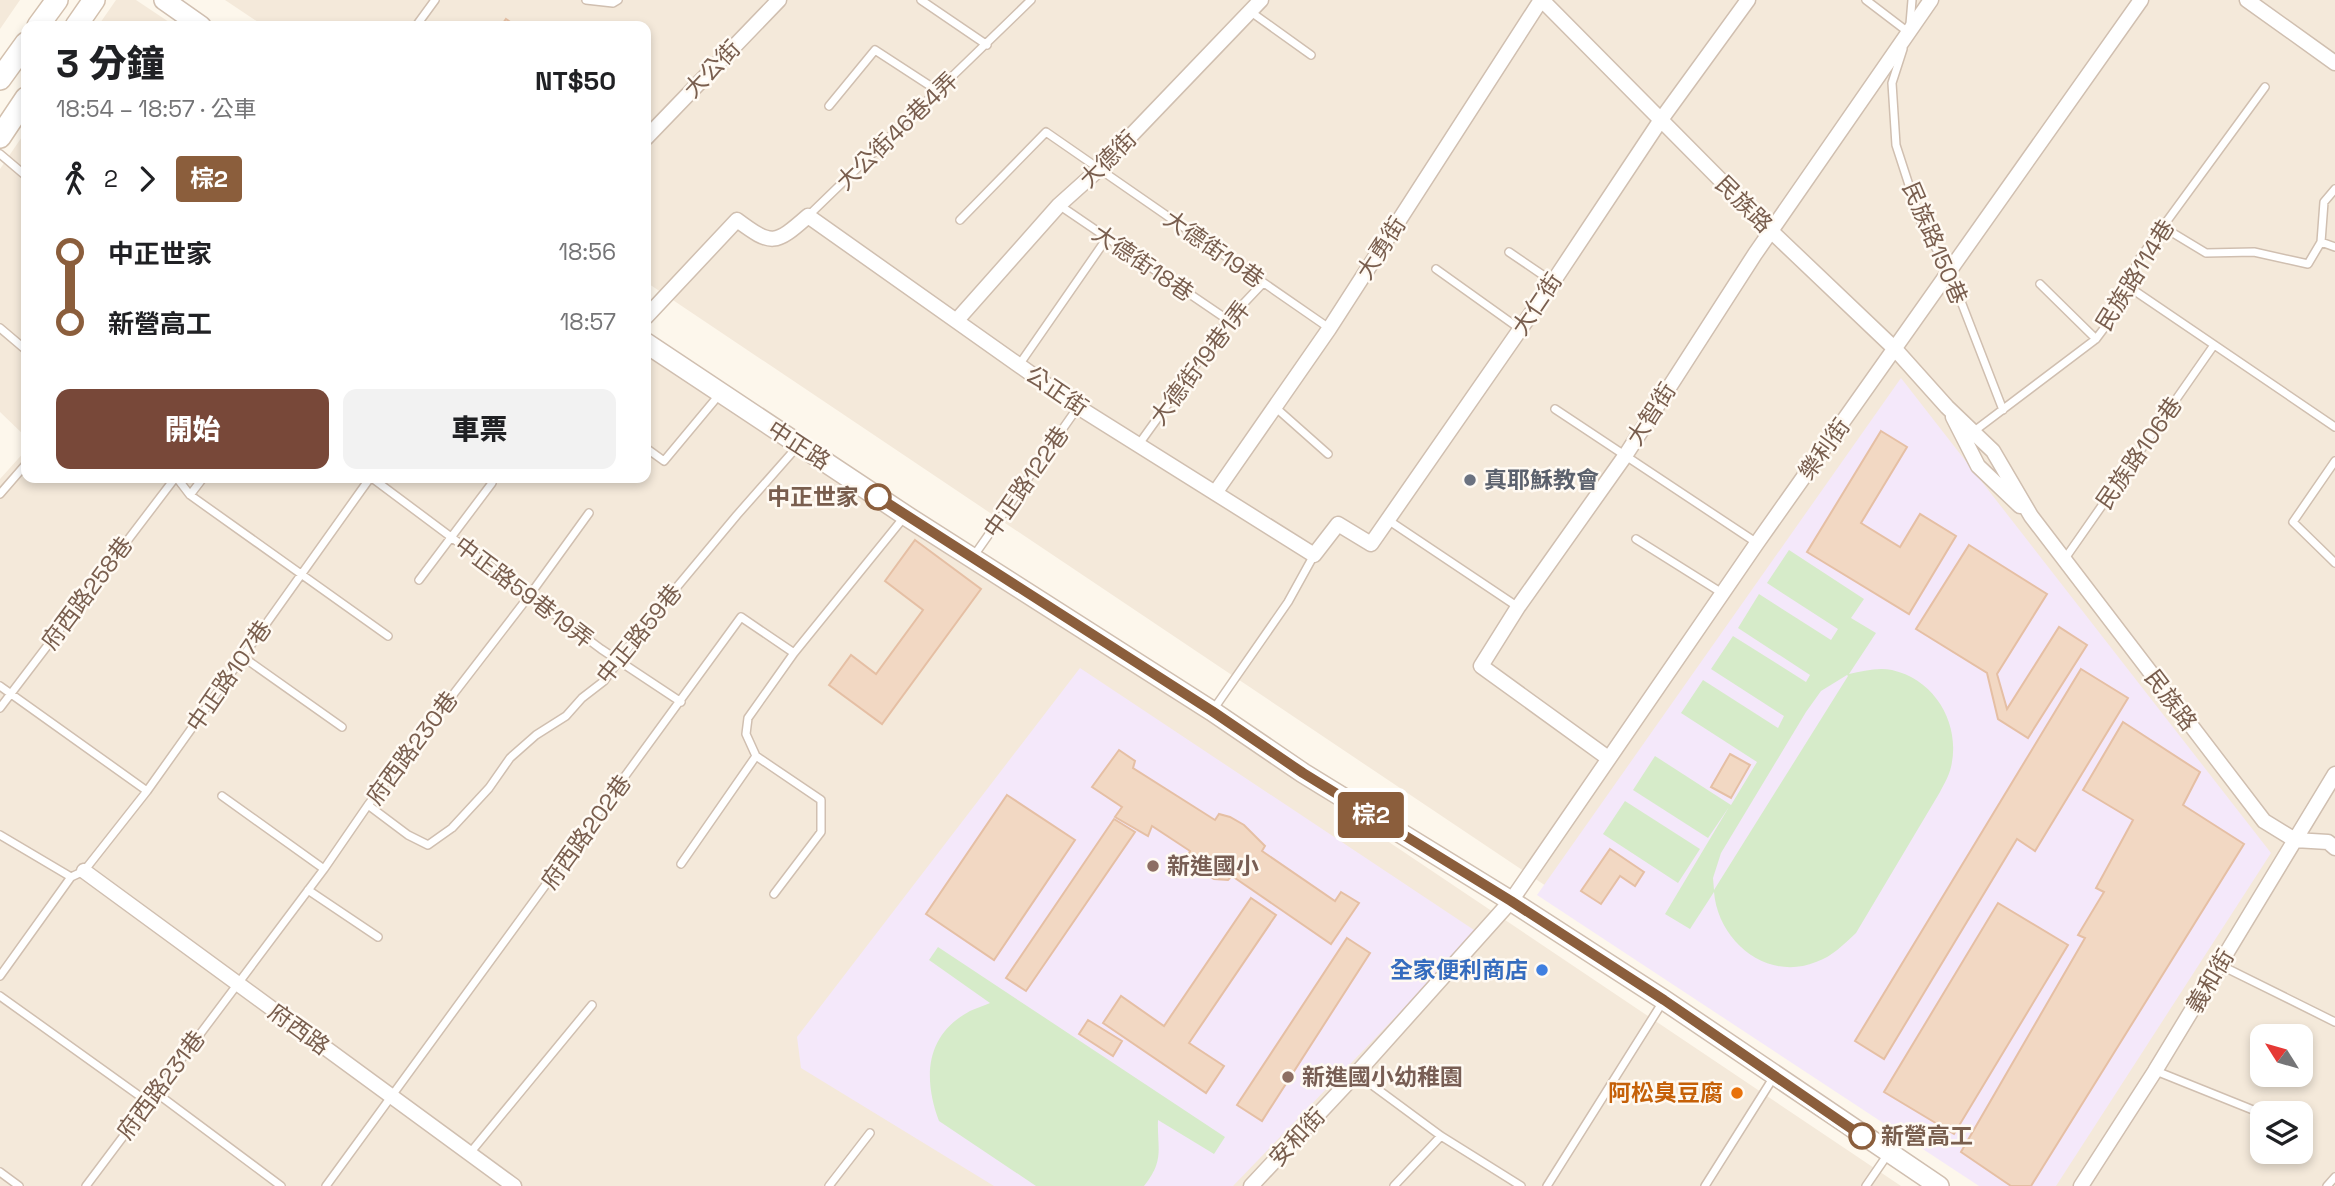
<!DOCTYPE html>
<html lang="zh-TW">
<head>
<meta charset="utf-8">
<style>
	body { margin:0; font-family:"Space Grotesk","Noto Sans TC",sans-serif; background:#f2f2f2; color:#202124; height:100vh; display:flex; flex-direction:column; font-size:26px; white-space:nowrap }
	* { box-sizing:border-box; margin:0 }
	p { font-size:23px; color:#757577 }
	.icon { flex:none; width:38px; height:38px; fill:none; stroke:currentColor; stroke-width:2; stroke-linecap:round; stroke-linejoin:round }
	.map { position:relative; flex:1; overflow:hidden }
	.side { position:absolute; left:21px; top:21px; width:630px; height:462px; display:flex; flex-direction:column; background:#fff; border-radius:14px; box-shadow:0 4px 10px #0003 }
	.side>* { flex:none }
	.badge { padding:0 14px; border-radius:5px; font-size:24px; line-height:46px }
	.needle { width:46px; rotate:307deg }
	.tools { position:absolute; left:2250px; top:1024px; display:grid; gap:14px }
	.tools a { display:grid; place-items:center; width:63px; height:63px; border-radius:14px; background:#fff; box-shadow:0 4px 10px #0003; font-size:35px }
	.map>.badge { position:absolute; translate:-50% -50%; box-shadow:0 0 0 4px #fff }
	.legs { display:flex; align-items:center; gap:10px; height:77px; padding:0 35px; font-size:23px }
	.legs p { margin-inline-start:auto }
	.head { display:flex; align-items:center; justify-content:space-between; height:119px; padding:0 35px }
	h1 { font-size:38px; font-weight:800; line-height:52px }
	.action { display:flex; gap:14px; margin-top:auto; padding:14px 35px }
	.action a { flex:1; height:80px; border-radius:14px; background:#784839; color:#fff; font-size:28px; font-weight:800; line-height:80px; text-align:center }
	.action a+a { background:#f2f2f2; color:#202124 }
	ul { padding:0 35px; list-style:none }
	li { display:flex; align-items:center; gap:24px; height:70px; font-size:26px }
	li i { display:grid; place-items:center; width:10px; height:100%; margin:0 9px; background:currentColor }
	li i::after { content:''; width:18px; height:18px; margin:-9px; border:5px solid; border-radius:50%; background:#fff }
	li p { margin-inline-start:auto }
	li:first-child i { background:linear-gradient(#0000 50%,currentColor 0) }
	li:last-child i { background:linear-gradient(currentColor 50%,#0000 0) }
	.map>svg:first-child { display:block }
</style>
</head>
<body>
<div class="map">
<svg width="2335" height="1186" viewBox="0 0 2335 1186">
	<rect width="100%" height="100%" fill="#fdf7ec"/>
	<path fill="#f4e9da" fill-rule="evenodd" d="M 0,0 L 20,0 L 0,29 Z
		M 116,0 L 136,0 L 175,26 L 98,26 Z
		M 225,0 L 2335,0 L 2335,1186 L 1993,1186 L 646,282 L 646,26 L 264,26 ZM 2263,1036 L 2301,1036 L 2301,1074 L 2263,1074 ZM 2263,1113 L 2301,1113 L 2301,1152 L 2263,1152 Z
		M 26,131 L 26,437 L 0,412 L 0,169 Z
		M 646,343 L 1901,1186 L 0,1186 L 0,479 L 26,450 L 26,478 L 646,478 Z"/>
	<path fill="#f4e8fa" d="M 1901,378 L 2271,853 L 2056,1186 L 1979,1186 L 1537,895 Z
		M 1080,668 L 1477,932 L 1233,1186 L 994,1186 L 801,1068 L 797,1037 Z"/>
	<path fill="#d6ebc9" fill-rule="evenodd" d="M 1789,550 L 1864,599 L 1851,618 L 1876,633 L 1849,674 C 1863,671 1878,667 1892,670 C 1936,680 1961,725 1951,767 C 1949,776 1944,784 1940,792 L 1856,933 C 1843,945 1833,956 1816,962 C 1767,982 1718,941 1714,892 L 1690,929 L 1665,914 L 1729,807 L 1708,838 L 1633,790 L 1655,756 L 1731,805 L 1757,762 L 1681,713 L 1703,680 L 1778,728 L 1784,716 L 1711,669 L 1733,636 L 1806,682 L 1810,675 L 1738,628 L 1759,594 L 1831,640 L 1838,629 L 1767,583 ZM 1847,675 L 1848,676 L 1714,890 L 1713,878 L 1721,853 L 1806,712 L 1821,691 Z
		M 1625,801 L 1700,849 L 1678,883 L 1603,834 Z
		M 938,947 L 1225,1137 L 1214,1154 L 1158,1120 C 1157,1149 1165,1160 1144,1186 L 1036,1186 L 939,1121 C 923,1078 925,1035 970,1011 C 976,1008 984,1006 990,1003 L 929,960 Z"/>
	<path fill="#f2d8c3" stroke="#e5bfa4" stroke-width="2" d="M 506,19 L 516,26 L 501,26 Z
		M 1881,431 L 1907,447 L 1861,523 L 1900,547 L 1920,514 L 1956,536 L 1909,614 L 1807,552 Z
		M 915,540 L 981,589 L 882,724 L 829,685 L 851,655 L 876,674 L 923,610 L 885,581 Z
		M 1969,545 L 2047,594 L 1997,674 L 2007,709 L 2059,627 L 2087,645 L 2028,738 L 1998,719 L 1987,673 L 1916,629 Z
		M 2081,669 L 2128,698 L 2035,851 L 2017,839 L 1884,1059 L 1855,1041 Z
		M 2123,722 L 2200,772 L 2183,805 L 2244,844 L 2031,1186 L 2011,1186 L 1961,1152 L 2085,938 L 2078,935 L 2104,892 L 2096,888 L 2133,820 L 2083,790 Z
		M 1119,750 L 1135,761 L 1133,768 L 1215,820 L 1219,814 L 1230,817 L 1244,825 L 1265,846 L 1262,851 L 1335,901 L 1341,892 L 1359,903 L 1331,944 L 1232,876 L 1228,880 L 1214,879 L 1203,873 L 1194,865 L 1188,855 L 1190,851 L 1152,826 L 1148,836 L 1115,817 L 1122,807 L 1092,787 Z
		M 1730,754 L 1750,765 L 1731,798 L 1711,787 Z
		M 1007,795 L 1075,840 L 994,960 L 926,914 Z
		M 1114,819 L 1135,832 L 1026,991 L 1006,978 Z
		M 1610,849 L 1644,872 L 1635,886 L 1620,876 L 1601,904 L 1581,891 Z
		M 1251,898 L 1276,915 L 1189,1043 L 1224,1066 L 1206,1093 L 1103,1023 L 1121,996 L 1164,1026 Z
		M 1998,903 L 2068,945 L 1954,1134 L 1884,1092 Z
		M 1347,938 L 1370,953 L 1262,1121 L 1237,1105 Z
		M 1088,1020 L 1122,1041 L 1113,1056 L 1079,1034 Z"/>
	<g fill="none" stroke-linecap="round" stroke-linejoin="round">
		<defs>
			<path id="service" d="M 586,0 L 613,3 L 618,0
				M 921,0 L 987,45
				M 1866,0 L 1908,32
				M 1251,12 L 1311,55
				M 1910,24 L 1912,0
				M 416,26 L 435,0
				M 1903,49 L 1892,83 L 1896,145 L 1921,222 L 1950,273 L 2003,410
				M 829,106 L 875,50 L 938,91
				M 0,154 L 26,176
				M 1059,205 L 1228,320
				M 808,216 L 1031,0
				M 960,220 L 1046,132 L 1329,328
				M 2163,227 L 2206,253 L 2254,252 L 2308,264 L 2321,242 L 2335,247
				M 2321,242 L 2324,202 L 2335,189
				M 1509,252 L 1553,282
				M 1436,269 L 1520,329
				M 2040,284 L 2096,339
				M 2129,287 L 2335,427
				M 0,328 L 26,350
				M 1019,365 L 1107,238
				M 1275,407 L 1328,454
				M 1555,409 L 1757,543
				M 1973,432 L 2096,339 L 2123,303 L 2137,262 L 2265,87
				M 1139,444 L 1228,320 L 1263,283
				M 646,448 L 664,461 L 719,395
				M 2335,461 L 2293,522 L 2335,563
				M 177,478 L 190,495 L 388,636
				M 372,478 L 601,649 L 681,702
				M 0,494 L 26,464
				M 190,495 L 203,478
				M 1388,520 L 1518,607
				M 1636,539 L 1722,593
				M 973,557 L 1078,407
				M 2064,560 L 2214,345
				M 419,580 L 492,483
				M 243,657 L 342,727
				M 0,686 L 147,791
				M 0,708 L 175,478
				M 1213,710 L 1288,602 L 1314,555
				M 222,796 L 324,869
				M 368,805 L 408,835 L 428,845 L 452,828 L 489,788 L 510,758 L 536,735 L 566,716 L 582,698 L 604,681 L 646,624 L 737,515 L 797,447
				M 0,835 L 71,877
				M 681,864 L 756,756
				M 308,890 L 378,937
				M 774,894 L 821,832 L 821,800 L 756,756 L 746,734 L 748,718 L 794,653 L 905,516
				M 2220,965 L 2335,1022
				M 0,976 L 71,877 L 84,871 L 147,791 L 370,478
				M 0,996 L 148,1102
				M 2156,1071 L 2263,1114
				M 1357,1074 L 1441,1136 L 1521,1186
				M 155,1092 L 281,1186
				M 470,1153 L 592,1005
				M 0,1172 L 19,1186
				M 86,1186 L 324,869 L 368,805 L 529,596 L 589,513
				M 326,1186 L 741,617 L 794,653
				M 829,1186 L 870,1133
				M 1394,1186 L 1441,1136
				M 1547,1186 L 1664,1000
				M 1705,1186 L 1775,1075
				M 1866,1186 L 1888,1154
				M 2327,1186 L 2335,1177"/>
			<path id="minor" d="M 1542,0 L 1771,231 L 1895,349 L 1947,407 L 1993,451 L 2031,516 L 2264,821 L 2295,840 L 2328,842 L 2335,848
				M 2247,0 L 2335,63
				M 646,138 L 779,0
				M 646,317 L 737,220 C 772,246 775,245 808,216 L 1078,407 L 1314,555 L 1338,524 L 1371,544 L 1553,282 L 1660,121 L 1748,0
				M 957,320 L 1059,205 L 1098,170 L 1261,0
				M 1953,417 L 1978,466 L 2020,506
				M 1215,493 L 1329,329 L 1541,0
				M 1608,758 L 1481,666 L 1518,607 L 1625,456 L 1755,254 L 1931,0
				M 84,871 L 514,1186
				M 1251,1186 L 1356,1074 L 1511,901 L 1757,543 L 2141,0
				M 2081,1186 L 2155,1071 L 2335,774"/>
			<path id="tertiary" d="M 164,0 L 201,26
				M 646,343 L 905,515 L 1212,711 L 1303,773 L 1511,901 L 1664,1000 L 1939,1186"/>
			<path id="secondary" d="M 38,26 L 57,0
				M 76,26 L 94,0
				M 0,79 L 26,43
				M 0,137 L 26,98"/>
		</defs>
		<use href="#service" stroke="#d0bfb0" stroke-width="10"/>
		<use href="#minor" stroke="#d0bfb0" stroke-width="17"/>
		<use href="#tertiary" stroke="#d0bfb0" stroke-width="22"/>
		<use href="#secondary" stroke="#d3c0ae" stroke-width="24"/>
		<use href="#service" stroke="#fff" stroke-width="7"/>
		<use href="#minor" stroke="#fff" stroke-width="14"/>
		<use href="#tertiary" stroke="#fff" stroke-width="19"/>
		<use href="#secondary" stroke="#fff" stroke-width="21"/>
	</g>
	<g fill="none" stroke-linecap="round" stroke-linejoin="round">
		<defs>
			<path id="line-1" d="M 878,497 L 1212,711 L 1303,773 L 1511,901 L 1664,1000 L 1862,1136"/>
		</defs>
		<use href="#line-1" stroke="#fff" stroke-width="16"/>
		<use href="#line-1" stroke="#8b5e3c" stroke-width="10"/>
	</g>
	<circle fill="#6b7280" stroke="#fffaf3" stroke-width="2.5" cx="1470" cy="480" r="7"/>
	<g fill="#fff" stroke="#8b5e3c" stroke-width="3.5">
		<circle cx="878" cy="497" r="12"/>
		<circle cx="1862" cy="1136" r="12"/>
	</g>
	<g fill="#8d6e63" stroke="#fffaf3" stroke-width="2.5">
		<circle cx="1153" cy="866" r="7"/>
		<circle cx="1288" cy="1077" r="7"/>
	</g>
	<circle fill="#3f7fe0" stroke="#fffaf3" stroke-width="2.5" cx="1542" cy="970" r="7"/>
	<circle fill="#e8710a" stroke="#fffaf3" stroke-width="2.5" cx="1737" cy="1093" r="7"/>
	<g text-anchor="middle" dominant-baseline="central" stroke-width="5" stroke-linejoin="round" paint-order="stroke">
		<g font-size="23" fill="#795e4e" stroke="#fffaf3">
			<text transform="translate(712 69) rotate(-46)">大公街</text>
			<text transform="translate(897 131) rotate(-44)">大公街46巷4弄</text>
			<text transform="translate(1108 159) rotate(-45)">大德街</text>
			<text transform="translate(1744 204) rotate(45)">民族路</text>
			<text transform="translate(1935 243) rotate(67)">民族路150巷</text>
			<text transform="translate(1381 248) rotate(-57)">大勇街</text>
			<text transform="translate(1214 249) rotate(35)">大德街19巷</text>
			<text transform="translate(1143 263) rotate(34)">大德街18巷</text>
			<text transform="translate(2135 275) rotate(-58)">民族路114巷</text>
			<text transform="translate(1537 304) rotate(-56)">大仁街</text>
			<text transform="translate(1200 363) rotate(-53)">大德街19巷1弄</text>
			<text transform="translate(1057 391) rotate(34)">公正街</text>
			<text transform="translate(1651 414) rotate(-57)">大智街</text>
			<text transform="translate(799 445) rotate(33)">中正路</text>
			<text transform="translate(1824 449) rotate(-54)">樂利街</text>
			<text transform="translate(2139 453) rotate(-55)">民族路106巷</text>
			<text transform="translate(1026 482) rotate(-55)">中正路122巷</text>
			<text transform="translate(524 592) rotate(37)">中正路59巷19弄</text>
			<text transform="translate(87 593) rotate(-53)">府西路258巷</text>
			<text transform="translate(639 634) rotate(-51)">中正路59巷</text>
			<text transform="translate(229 676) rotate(-55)">中正路107巷</text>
			<text transform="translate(2171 700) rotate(53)">民族路</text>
			<text transform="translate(412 748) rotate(-53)">府西路230巷</text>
			<text transform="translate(586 832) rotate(-54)">府西路202巷</text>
			<text transform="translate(2210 981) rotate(-59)">義和街</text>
			<text transform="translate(299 1029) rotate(36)">府西路</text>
			<text transform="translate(161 1085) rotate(-53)">府西路231巷</text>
			<text transform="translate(1297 1137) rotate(-47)">安和街</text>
		</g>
		<g font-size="23" font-weight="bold" fill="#5b616d" stroke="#fffaf3" text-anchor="start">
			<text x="1484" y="480">真耶穌教會</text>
		</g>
		<g font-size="23" font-weight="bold" fill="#795e4e" stroke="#fffaf3" text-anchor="end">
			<text x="859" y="497">中正世家</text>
			<text x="1881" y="1136" text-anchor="start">新營高工</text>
		</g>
		<g font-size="23" font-weight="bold" fill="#785e54" stroke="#fffaf3" text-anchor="start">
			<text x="1167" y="866">新進國小</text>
			<text x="1302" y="1077">新進國小幼稚園</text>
		</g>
		<g font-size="23" font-weight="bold" fill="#366cbe" stroke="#fffaf3" text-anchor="end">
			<text x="1528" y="970">全家便利商店</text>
		</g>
		<g font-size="23" font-weight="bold" fill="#c56008" stroke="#fffaf3" text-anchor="end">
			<text x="1723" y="1093">阿松臭豆腐</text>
		</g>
	</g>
</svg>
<div class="tools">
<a><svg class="needle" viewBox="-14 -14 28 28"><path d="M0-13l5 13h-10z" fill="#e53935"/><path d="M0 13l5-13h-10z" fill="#757577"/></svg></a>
<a><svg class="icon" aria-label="layers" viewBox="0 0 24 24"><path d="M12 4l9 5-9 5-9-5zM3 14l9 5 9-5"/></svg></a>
</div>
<b class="badge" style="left:1371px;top:815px;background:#8b5e3c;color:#fff">棕2</b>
<section class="side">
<div class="head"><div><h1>3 分鐘</h1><p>18:54 – 18:57 · 公車</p></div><b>NT$50</b></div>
<div class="legs"><svg class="icon" aria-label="walk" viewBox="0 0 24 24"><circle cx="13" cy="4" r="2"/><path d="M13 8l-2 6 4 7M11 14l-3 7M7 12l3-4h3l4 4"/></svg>2<svg class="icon" aria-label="forward" viewBox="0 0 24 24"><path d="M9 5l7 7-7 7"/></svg><b class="badge" style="background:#8b5e3c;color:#fff">棕2</b></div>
<ul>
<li><i style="color:#8b5e3c"></i><b>中正世家</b><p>18:56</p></li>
<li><i style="color:#8b5e3c"></i><b>新營高工</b><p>18:57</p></li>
</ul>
<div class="action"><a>開始</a><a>車票</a></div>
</section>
</div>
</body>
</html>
